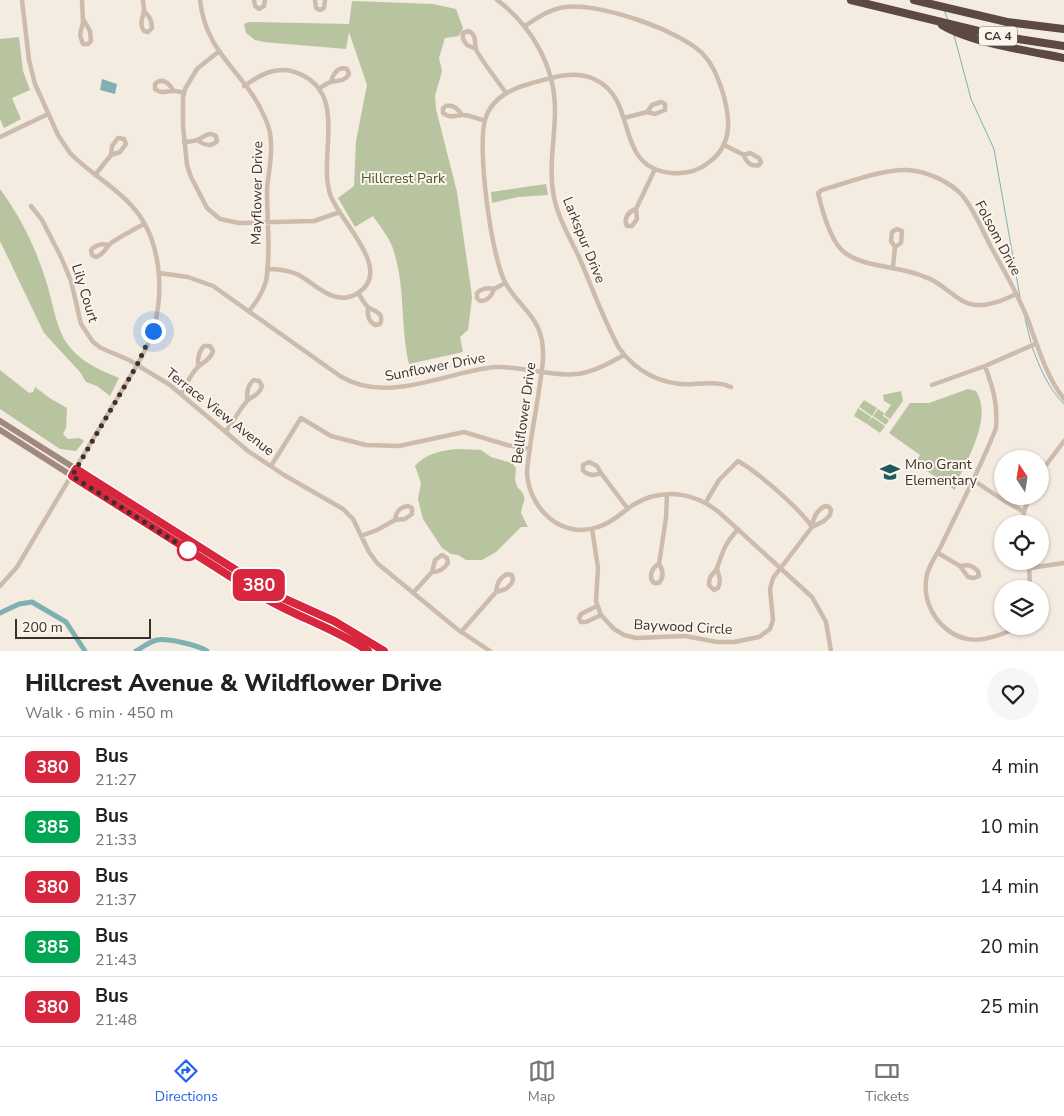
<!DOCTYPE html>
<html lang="en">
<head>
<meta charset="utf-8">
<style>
	body { margin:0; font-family:"Nunito Sans",sans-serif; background:#f6f6f6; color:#202124; height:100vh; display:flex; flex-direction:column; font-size:19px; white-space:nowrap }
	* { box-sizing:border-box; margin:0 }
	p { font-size:16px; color:#757577 }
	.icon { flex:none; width:28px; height:28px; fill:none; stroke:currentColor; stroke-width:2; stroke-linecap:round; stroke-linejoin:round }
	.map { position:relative; height:651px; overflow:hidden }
	.drawer { display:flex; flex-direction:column; background:#fff; flex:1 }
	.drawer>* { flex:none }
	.badge { padding:0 10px; border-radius:8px; font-size:18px; line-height:32px }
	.needle { width:32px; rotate:348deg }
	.fabs { position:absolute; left:994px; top:450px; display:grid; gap:10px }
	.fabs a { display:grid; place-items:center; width:55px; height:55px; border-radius:50%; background:#fff; box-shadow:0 1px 4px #0004; font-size:25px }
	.scale { position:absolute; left:15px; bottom:12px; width:136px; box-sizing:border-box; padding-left:5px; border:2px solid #3b302b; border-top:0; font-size:14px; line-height:18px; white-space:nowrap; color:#3b302b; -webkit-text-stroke:4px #fbf5ee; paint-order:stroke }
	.you { position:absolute; width:25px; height:25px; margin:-12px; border:4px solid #fff; border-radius:50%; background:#1a73e8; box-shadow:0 0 0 8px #1a73e833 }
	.map>.badge { position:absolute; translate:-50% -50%; box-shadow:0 0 0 2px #fff }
	.round { display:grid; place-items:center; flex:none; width:52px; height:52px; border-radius:26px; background:#f6f6f6 }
	.head { display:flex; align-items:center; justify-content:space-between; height:85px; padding:0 25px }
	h1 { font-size:24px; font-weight:800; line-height:38px }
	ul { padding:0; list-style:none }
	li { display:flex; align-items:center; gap:15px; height:60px; padding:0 25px; border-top:1px solid #e0e0e0 }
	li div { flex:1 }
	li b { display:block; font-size:19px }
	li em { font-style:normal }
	li .badge { min-width:55px; font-weight:700; text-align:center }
	.tabs { display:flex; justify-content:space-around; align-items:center; height:70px; border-top:1px solid #e0e0e0; background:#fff; font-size:14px; color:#757577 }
	.tabs a { display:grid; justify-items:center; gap:2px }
	.tabs .on { color:#2563eb }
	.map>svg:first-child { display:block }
</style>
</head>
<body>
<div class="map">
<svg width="1064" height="651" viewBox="0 0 1064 651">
	<rect width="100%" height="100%" fill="#f4ebe1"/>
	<path fill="#b8c4a0" d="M 352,1 L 433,4 L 456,9 L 463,28 L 459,36 L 445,38 L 439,58 L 442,71 L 435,96 L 436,109 L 457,192 L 471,289 L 472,298 L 468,330 L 460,337 L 463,352 L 409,364 C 400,326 406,284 392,246 C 388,236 379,225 373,216 L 355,227 L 338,198 L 354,186 L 356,141 L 367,85 L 349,32 L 346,49 L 264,42 L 255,40 L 246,33 L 244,24 L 249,22 L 349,24 Z
		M 19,37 L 23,71 L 30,90 L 12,98 L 21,119 L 4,128 L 0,119 L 0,39 Z
		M 546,184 L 548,195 L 518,197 L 492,203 L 491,192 Z
		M 0,189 C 20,216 36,248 46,281 C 52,299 55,322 64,339 C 77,360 97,369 119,378 L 110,396 L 97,386 L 86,382 L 80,372 L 44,333 L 0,241 Z
		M 0,370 L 29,393 L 33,392 L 35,387 L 51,399 L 67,408 L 66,428 L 63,434 L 68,439 L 79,438 L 83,440 L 84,441 L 76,451 L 60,449 L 0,409 Z
		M 968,389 L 976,391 C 993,417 967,460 956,484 L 955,490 L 915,463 L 920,455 L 889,433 L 910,403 L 929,403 Z
		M 901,391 L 903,401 L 890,419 L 884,415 L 891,405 L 884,401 L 883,395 Z
		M 864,400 L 877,408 L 872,416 L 859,407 Z
		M 858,408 L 871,417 L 867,424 L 854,416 Z
		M 878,409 L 884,413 L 883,416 L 889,420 L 886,425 L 873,416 Z
		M 872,417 L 885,426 L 880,433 L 867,424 Z
		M 457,449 L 481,450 L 491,457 L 512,463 L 516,468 L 515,479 L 517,487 C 529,497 523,500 521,513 L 528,527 L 521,527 L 496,552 L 482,560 L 466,560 L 458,555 L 451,554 L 442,548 L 423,519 L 418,499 L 421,483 L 415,466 C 425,454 442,450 457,449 Z"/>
	<path fill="#7fb0b2" d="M 102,79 L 117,84 L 115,94 L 100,90 Z"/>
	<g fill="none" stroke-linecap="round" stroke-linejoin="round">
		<path stroke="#7fb0b2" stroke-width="1" d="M 944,10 L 948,20
			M 954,35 L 971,99 L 994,149 L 1020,297
			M 1025,318 L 1031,343
			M 1032,347 C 1040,368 1048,388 1064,404"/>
		<path stroke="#7fb0b2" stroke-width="5" d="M 0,613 L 19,604 L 32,602 L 66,622 L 85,651
			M 136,651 C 142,648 150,641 157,640 C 167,638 198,645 207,651"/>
		<path stroke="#cdbbac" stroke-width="4.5" d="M 82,0 L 83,22 L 80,35 L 83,44 L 88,44 L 91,41 L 90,31 L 83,19
			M 143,0 C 143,3 144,6 144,9 C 144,18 138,22 144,31 L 148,32 L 152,28 C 152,20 149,16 144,11
			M 200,0 C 206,56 246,72 265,118 C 269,126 271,135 271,144 C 272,159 268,175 267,190 C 267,217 271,256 266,281 C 263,293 256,302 249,311
			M 254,0 L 255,6 L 259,9 L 264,6 L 265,0
			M 315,0 L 316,8 L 320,10 L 324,8 L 325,0
			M 497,0 C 531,25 555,66 555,110 C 555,140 548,168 554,197 C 558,218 570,238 579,257 C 592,287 603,319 619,348 C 636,372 663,386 693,384 C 707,384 718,381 731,387
			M 525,26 C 537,18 550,9 565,7 C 597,2 679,30 702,53 C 712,63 716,74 721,87 C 730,114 735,144 708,163 C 698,171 684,174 671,173 C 613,167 639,101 596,80 C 574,69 550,78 529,84 C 510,89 491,99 485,120 C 477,148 491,258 506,284 C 518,305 538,316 542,341 C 545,358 541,374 539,390 C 535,418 529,445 527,473 C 529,508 561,540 598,527 C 612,523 621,513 633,505 C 662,487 696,492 721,514 L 812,597 L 826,622 L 831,651
			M 476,49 L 467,45 L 463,39 L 463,33 L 469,31 C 477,36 474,41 476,49 C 478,56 500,84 506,93
			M 218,52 L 197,69 L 185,89 L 183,98 L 183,126 L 187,165 L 191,177 L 207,208 L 220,219 L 239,223 L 314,221 L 340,212
			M 244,86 C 261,74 279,64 300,74 C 348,95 318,155 330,194 C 338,220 395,270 358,293 C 335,308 316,284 297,274 C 287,270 278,269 267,269
			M 320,88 C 323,86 327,83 331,82 C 339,80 344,82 349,74 L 347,69 C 338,66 333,74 331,82
			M 173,90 C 169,83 162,77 155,84 L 155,89 C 162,95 167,90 175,91 C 178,91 181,92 183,93
			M 462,115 C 458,109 453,104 446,106 L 443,108 L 443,113 C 450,119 455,115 463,115 C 470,115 478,119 485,121
			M 624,118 L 647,112 L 655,114 L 665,110 L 665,104 L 661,102 L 652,105 L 647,112
			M 0,137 L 48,114
			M 184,142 C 188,141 193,142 197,140 C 205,137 207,131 216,136 L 217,141 C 211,148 204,145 197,140
			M 724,145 L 744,155
			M 750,153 L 759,158 L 761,162 L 759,165 C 751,167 746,162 744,155 Z
			M 95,175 L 111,155 L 112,146 L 118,138 L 124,139 L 126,144 L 120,152 L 111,155
			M 31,206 L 42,220 L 61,257 L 71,281 L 81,324 L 93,342 L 101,348 L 129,360 L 170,385 L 248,451 L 284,475 L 343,509 L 353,519 L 369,552 L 377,563 L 457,629 L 490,651
			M 636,209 L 637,219 L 632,226 L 627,226 C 623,218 629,211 636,209 Z
			M 636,209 L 655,169
			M 108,245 C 101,243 96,245 91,250 L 92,255 L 96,257 C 105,254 105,248 111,243 C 121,236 133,230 144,224
			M 893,267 L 895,247 L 891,241 L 892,232 L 897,229 L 902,231 L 901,243 L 895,247
			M 159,273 L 188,277 L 213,286 L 340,376 C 387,405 445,372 495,367 C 523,366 550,377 577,374 C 594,372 609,363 624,355
			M 494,289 C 487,287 482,288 477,293 L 477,298 L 480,301 C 487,301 492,296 494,289 L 505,283
			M 358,293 C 361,297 364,304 368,307 C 374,312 385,312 380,324 L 375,325 C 368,321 367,315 368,308
			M 1016,294 C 1003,300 991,306 976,305 C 961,304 949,290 937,283 C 932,279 925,277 920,275 C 897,266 862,267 844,252 C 830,241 822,210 818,193 L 822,190 C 846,183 883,169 907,170 C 926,171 949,181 962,195 C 973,208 982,229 990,245 C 1003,269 1018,294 1028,320 C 1038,347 1046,376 1064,399
			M 985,366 C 993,388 998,404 996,428 C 981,467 961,504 943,542 C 938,554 927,566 926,580 C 924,598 931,615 944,627 C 967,648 990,639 1015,629 L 1017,626
			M 932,385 L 985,366 L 1035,344
			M 181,394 C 186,385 190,376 196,369 C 202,362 210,361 213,351 L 210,346 L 204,346 C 198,352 198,358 198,366
			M 226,431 C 231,425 243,404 248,400 C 254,395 259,395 262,386 L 259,381 L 254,380 C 247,385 247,393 247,401
			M 271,466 L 301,418 L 331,436 L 366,445 L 399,446 L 464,432 L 507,445 L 530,449
			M 601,473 C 594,476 588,476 583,470 L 583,465 L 589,462 L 597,466 L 601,473 L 628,509
			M 1040,473 L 1064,441
			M 973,480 L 1003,500 L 1024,512
			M 706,502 L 719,480 L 738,461 C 759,473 799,508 812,527
			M 1023,524 L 1024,512 L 1029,496
			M 592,529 L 598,568 L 596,601 L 601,615 L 614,629 L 624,635 L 636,638 L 685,636 L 717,642 L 734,642 L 759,637 L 770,629 L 773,620 L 770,589 L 773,578 L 812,527 L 824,521 L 830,515 L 831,510 L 829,507 L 825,506 C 817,510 813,518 812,527
			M 361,536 L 377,530 L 395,520 L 405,519 L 412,514 L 412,508 L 408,506 C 399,507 396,512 395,520
			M 938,553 L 960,566
			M 1029,561 L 1030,589
			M 659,564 C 652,567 648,577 654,583 L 659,583 C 664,577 663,570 659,564 L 666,518 L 667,494
			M 968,565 L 973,567 L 978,571 L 979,576 L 974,578 L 968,577 L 960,566 Z
			M 717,568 C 718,575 722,580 718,588 L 714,590 L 709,585 C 709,574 713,576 717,568 C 724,549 724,545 738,529
			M 1030,568 L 1064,563
			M 0,586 L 17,567 L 137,365 C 143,354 150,343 153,331 C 165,290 161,237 131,205 C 113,185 88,172 70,153 L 58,135 L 35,84 L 29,60 L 22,0
			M 413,593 L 432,572 L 435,560 L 442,555 L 447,558 L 448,563 C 444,569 440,572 432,572
			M 597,606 L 581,614 L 579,618 L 581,622 L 586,622 L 601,615
			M 461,632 L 496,592 L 506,589 L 512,583 L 513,579 L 512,575 L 507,574 C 499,578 497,584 496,592"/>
		<path stroke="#a18a7d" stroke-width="6" d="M 0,421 L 274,594 L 334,621 L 384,651
			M 0,430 L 272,603 L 330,628 L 369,651"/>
		<path stroke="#5c4a42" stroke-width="8" d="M 851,0 L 999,36 L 1064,46
			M 914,0 L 1007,22 L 1064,29
			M 942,25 C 972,43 1029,51 1064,58"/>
	</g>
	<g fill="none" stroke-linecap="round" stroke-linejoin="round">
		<defs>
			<path id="line" d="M 368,651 C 333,627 293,616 258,594 L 72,476 L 76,469 L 274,594 L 334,621 L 384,651"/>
		</defs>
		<use href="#line" stroke="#fff" stroke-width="11"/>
		<use href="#line" stroke="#d7263d" stroke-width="8"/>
		<path stroke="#3b302b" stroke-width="5" stroke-dasharray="0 9" d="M 153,331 L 137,365 L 72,476 L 188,550"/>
	</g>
	<defs>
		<symbol id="school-bare" viewBox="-9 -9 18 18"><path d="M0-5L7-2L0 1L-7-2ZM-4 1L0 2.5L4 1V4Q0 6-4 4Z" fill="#1f5a5e" stroke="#fbf5ee" stroke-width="2.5" paint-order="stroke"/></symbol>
	</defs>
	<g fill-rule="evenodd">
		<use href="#school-bare" x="876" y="458" width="28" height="28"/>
	</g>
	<circle fill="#fff" stroke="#d7263d" stroke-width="2.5" cx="188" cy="550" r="10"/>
	<g text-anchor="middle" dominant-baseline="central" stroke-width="4" stroke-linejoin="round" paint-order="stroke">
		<rect fill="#fbf5ee" stroke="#756b66" stroke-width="1" x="979" y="26.5" width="38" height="19" rx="4"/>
		<g font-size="12" font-weight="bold" fill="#3b302b">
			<text x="998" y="36">CA 4</text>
		</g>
		<g font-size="14" fill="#4a5a2e" stroke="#fbf5ee">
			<text x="403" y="178">Hillcrest Park</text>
		</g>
		<g font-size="14" fill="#3b302b" stroke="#fbf5ee">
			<text transform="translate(257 193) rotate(-89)">Mayflower Drive</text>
			<text transform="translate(998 238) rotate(62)">Folsom Drive</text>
			<text transform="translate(584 240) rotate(68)">Larkspur Drive</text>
			<text transform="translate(85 293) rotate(73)">Lily Court</text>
			<text transform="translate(435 367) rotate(-11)">Sunflower Drive</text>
			<text transform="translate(220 412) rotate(38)">Terrace View Avenue</text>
			<text transform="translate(524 413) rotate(-82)">Bellflower Drive</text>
			<text transform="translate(683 627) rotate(3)">Baywood Circle</text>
		</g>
		<g font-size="14" fill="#3b302b" stroke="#fbf5ee" text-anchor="start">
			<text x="905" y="464">Mno Grant<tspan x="905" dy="16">Elementary</tspan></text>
		</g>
	</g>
</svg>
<div class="fabs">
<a><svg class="needle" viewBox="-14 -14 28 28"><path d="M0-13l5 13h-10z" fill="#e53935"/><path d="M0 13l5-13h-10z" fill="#757577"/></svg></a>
<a><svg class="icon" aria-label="locate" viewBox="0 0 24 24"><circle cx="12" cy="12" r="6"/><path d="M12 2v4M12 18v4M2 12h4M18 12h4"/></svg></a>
<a><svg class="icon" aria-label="layers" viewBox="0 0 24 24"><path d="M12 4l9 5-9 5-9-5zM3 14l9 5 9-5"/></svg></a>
</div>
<div class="scale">200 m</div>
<div class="you" style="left:153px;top:331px"></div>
<b class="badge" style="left:259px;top:585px;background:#d7263d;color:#fff">380</b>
</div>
<section class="drawer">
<div class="head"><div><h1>Hillcrest Avenue &amp; Wildflower Drive</h1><p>Walk · 6 min · 450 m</p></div><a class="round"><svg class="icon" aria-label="heart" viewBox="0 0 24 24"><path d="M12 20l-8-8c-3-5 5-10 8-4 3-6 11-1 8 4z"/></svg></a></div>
<ul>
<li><span class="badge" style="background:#d7263d;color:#fff">380</span><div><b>Bus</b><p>21:27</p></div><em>4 min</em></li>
<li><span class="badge" style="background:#00a651;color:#fff">385</span><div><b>Bus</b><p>21:33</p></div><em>10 min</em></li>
<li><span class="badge" style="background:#d7263d;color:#fff">380</span><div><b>Bus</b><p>21:37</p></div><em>14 min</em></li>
<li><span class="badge" style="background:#00a651;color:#fff">385</span><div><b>Bus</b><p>21:43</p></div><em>20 min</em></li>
<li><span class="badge" style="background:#d7263d;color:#fff">380</span><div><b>Bus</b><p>21:48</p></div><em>25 min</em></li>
</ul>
</section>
<nav class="tabs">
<a class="on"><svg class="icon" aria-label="directions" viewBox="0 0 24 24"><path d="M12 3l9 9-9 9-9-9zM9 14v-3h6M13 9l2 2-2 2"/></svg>Directions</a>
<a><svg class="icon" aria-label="map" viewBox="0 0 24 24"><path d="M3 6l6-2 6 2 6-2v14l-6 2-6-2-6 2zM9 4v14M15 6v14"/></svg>Map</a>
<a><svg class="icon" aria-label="tickets" viewBox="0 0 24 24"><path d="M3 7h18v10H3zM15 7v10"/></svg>Tickets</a>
</nav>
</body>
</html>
